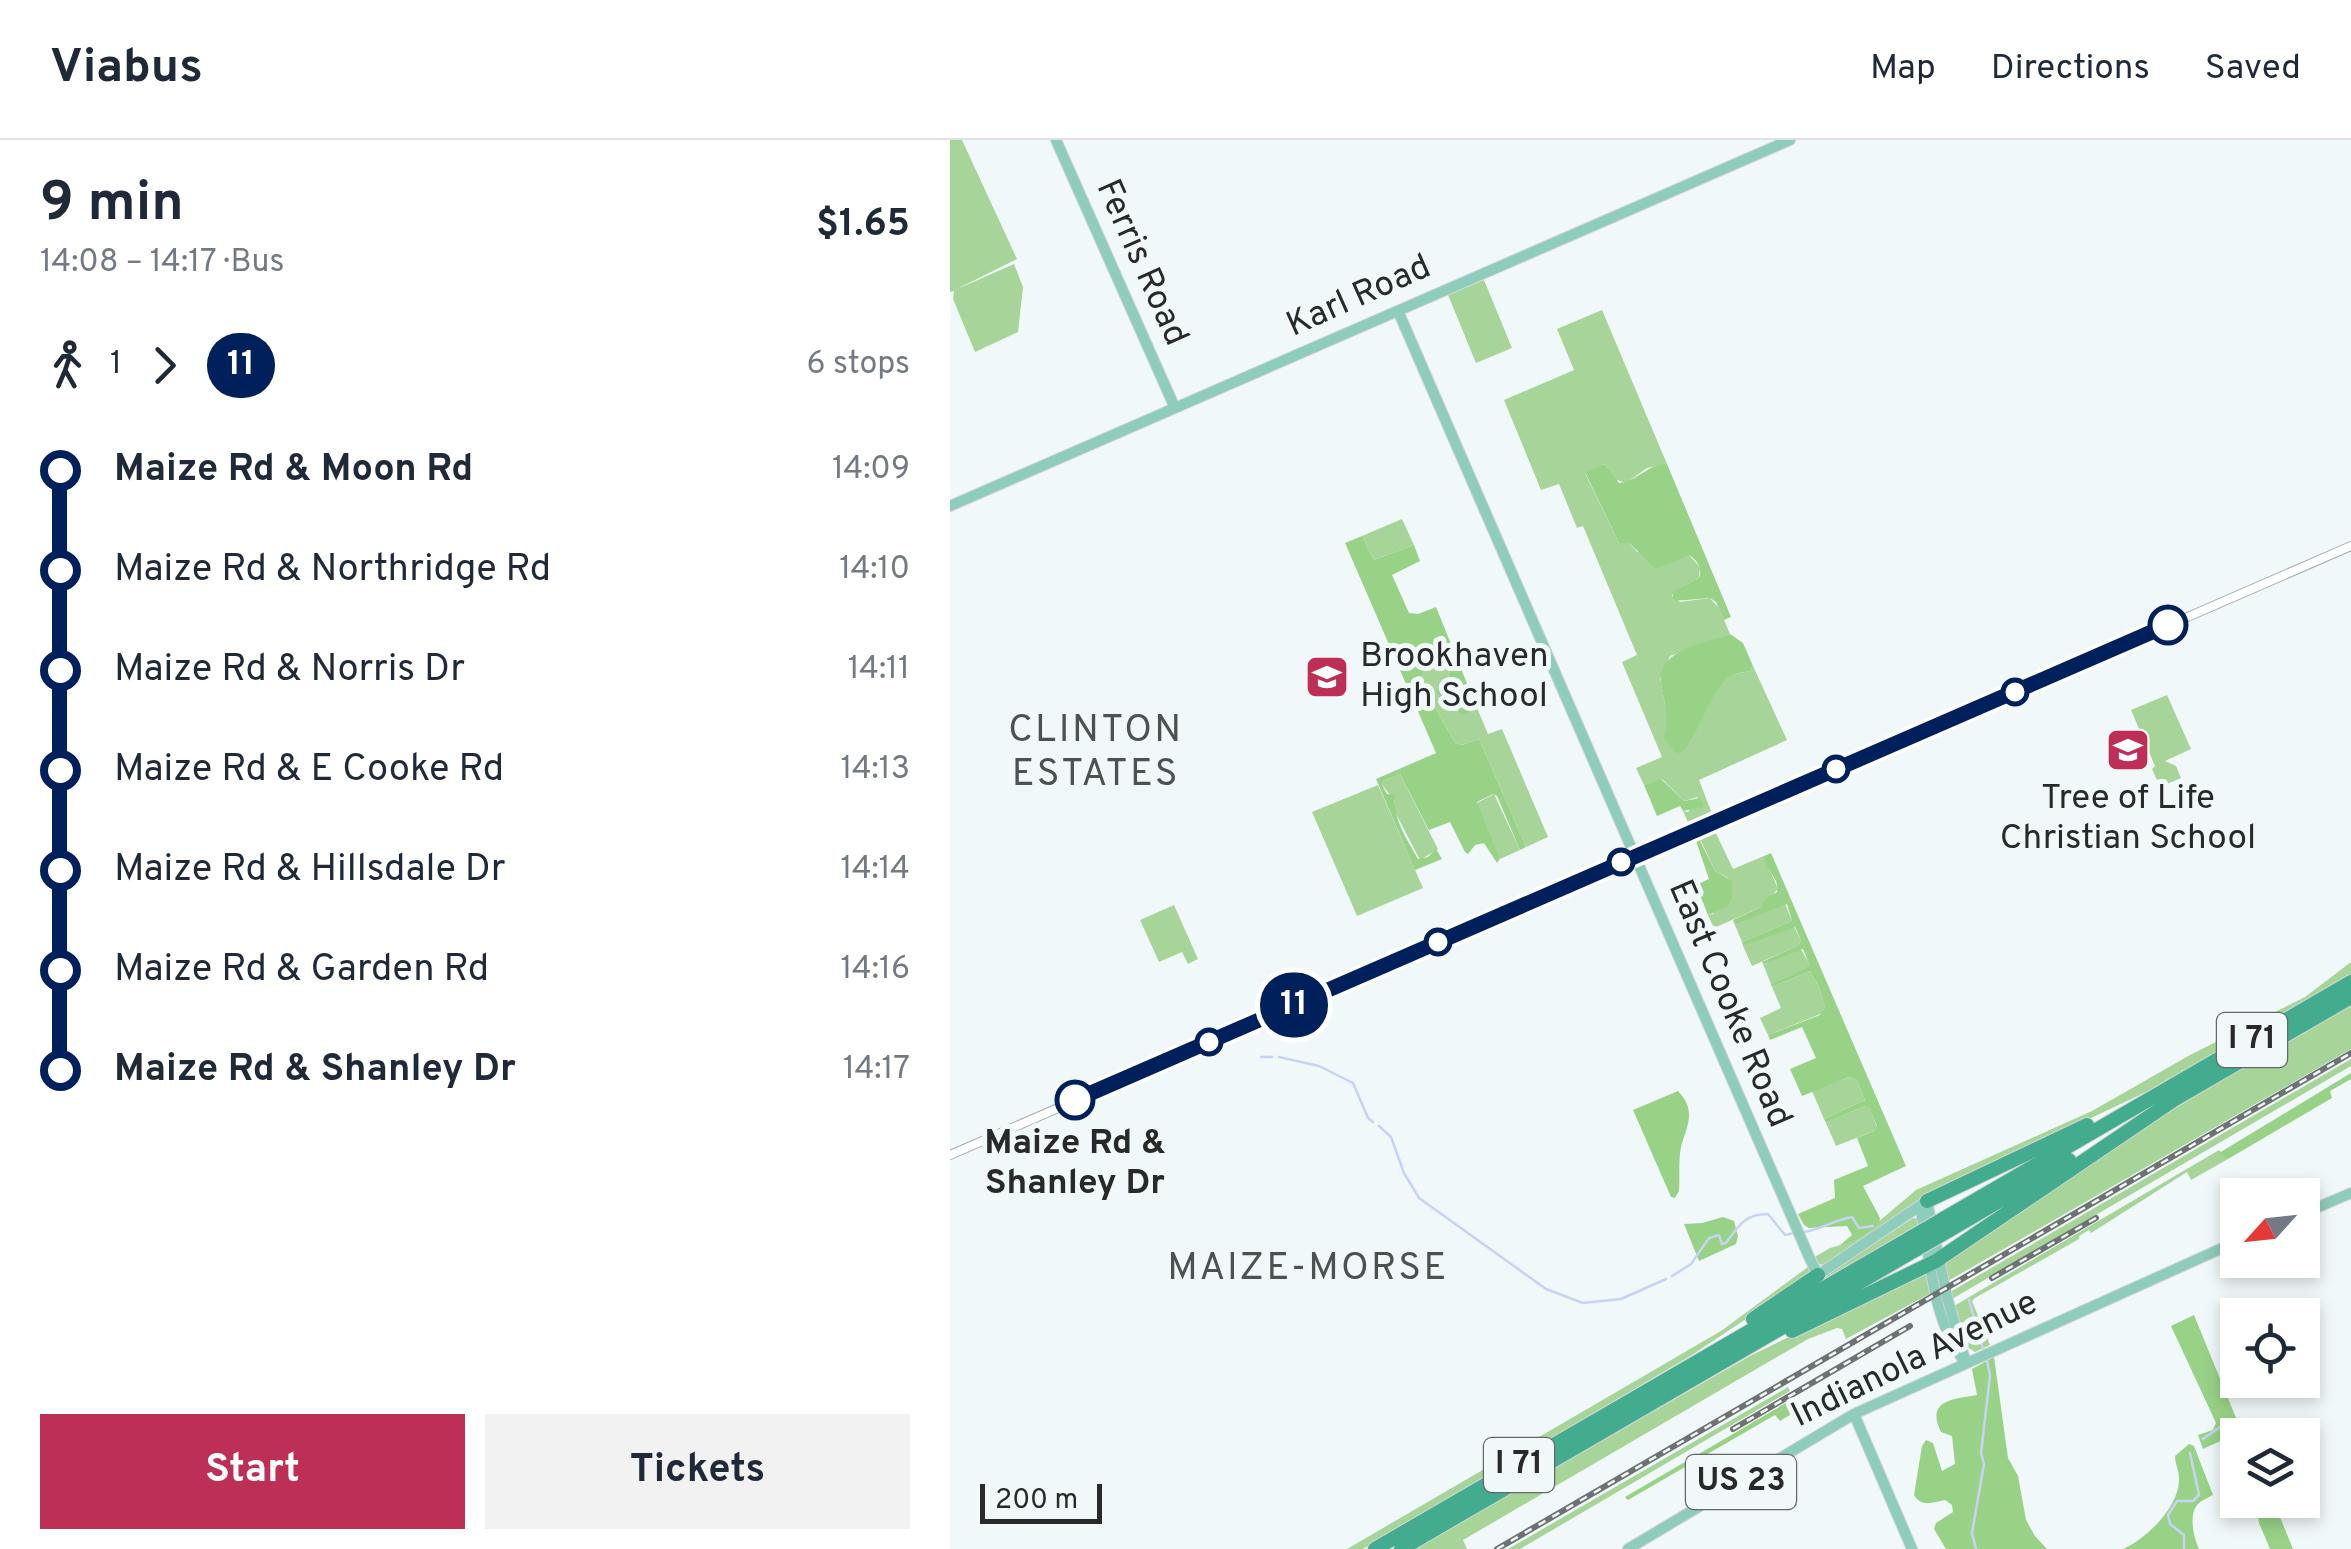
<!DOCTYPE html>
<html lang="en">
<head>
<meta charset="utf-8">
<style>
	body { margin:0; font-family:Overpass,sans-serif; background:#f2f2f3; color:#1f2937; height:100vh; display:flex; flex-direction:column; font-size:38px; white-space:nowrap }
	* { box-sizing:border-box; margin:0 }
	p { font-size:32px; color:#747a83 }
	.icon { flex:none; width:55px; height:55px; fill:none; stroke:currentColor; stroke-width:2; stroke-linecap:round; stroke-linejoin:round }
	.map { position:relative; flex:1; overflow:hidden }
	.drawer { display:flex; flex-direction:column; background:#fff; width:950px }
	.drawer>* { flex:none }
	.badge { padding:0 20px; border-radius:32px; font-size:35px; line-height:65px }
	.needle { width:65px; rotate:243deg }
	.tools { position:absolute; left:1270px; top:1038px; display:grid; gap:20px }
	.tools a { display:grid; place-items:center; width:100px; height:100px; border-radius:0px; background:#fff; box-shadow:0 5px 15px #0003; font-size:50px }
	.scale { position:absolute; left:30px; bottom:25px; width:122px; box-sizing:border-box; padding-left:10px; border:5px solid #282a2a; border-top:0; font-size:28px; line-height:35px; white-space:nowrap; color:#282a2a; -webkit-text-stroke:8px #f1f8f9; paint-order:stroke }
	.map>.badge { position:absolute; translate:-50% -50%; box-shadow:0 0 0 5px #fff }
	.legs { display:flex; align-items:center; gap:15px; height:110px; padding:0 40px; font-size:32px }
	.legs p { margin-inline-start:auto }
	.headline { display:flex; align-items:center; justify-content:space-between; height:170px; padding:0 40px }
	h1 { font-size:55px; font-weight:700; line-height:75px }
	.primary-button { display:flex; gap:20px; margin-top:auto; padding:20px 40px }
	.primary-button a { flex:1; height:115px; border-radius:0px; background:#be2f56; color:#fff; font-size:40px; font-weight:700; line-height:115px; text-align:center }
	.primary-button a+a { background:#f2f2f3; color:#1f2937 }
	ul { padding:0 40px; list-style:none }
	li { display:flex; align-items:center; gap:35px; height:100px; font-size:38px }
	li i { display:grid; place-items:center; width:15px; height:100%; margin:0 12px; background:currentColor }
	li i::after { content:''; width:25px; height:25px; margin:-12px; border:8px solid; border-radius:50%; background:#fff }
	li p { margin-inline-start:auto }
	li:first-child i { background:linear-gradient(#0000 50%,currentColor 0) }
	li:last-child i { background:linear-gradient(currentColor 50%,#0000 0) }
	header { display:flex; align-items:center; gap:60px; box-sizing:border-box; height:140px; padding:0 50px; background:#fff; border-bottom:2px solid #e0e1e3 }
	header strong { font-size:48px }
	nav { display:flex; gap:55px; margin-inline-start:auto; font-size:35px }
	main { display:flex; flex:1; min-height:0 }
	.map>svg:first-child { display:block }
</style>
</head>
<body>
<header>
<strong>Viabus</strong>
<nav><a>Map</a><a>Directions</a><a>Saved</a></nav>
</header>
<main>
<section class="drawer">
<div class="headline"><div><h1>9 min</h1><p>14:08 – 14:17 · Bus</p></div><b>$1.65</b></div>
<div class="legs"><svg class="icon" aria-label="walk" viewBox="0 0 24 24"><circle cx="13" cy="4" r="2"/><path d="M13 8l-2 6 4 7M11 14l-3 7M7 12l3-4h3l4 4"/></svg>1<svg class="icon" aria-label="forward" viewBox="0 0 24 24"><path d="M9 5l7 7-7 7"/></svg><b class="badge" style="background:#00205b;color:#fff">11</b><p>6 stops</p></div>
<ul>
<li><i style="color:#00205b"></i><b>Maize Rd &amp; Moon Rd</b><p>14:09</p></li>
<li><i style="color:#00205b"></i><span>Maize Rd &amp; Northridge Rd</span><p>14:10</p></li>
<li><i style="color:#00205b"></i><span>Maize Rd &amp; Norris Dr</span><p>14:11</p></li>
<li><i style="color:#00205b"></i><span>Maize Rd &amp; E Cooke Rd</span><p>14:13</p></li>
<li><i style="color:#00205b"></i><span>Maize Rd &amp; Hillsdale Dr</span><p>14:14</p></li>
<li><i style="color:#00205b"></i><span>Maize Rd &amp; Garden Rd</span><p>14:16</p></li>
<li><i style="color:#00205b"></i><b>Maize Rd &amp; Shanley Dr</b><p>14:17</p></li>
</ul>
<div class="primary-button"><a>Start</a><a>Tickets</a></div>
</section>
<div class="map">
<svg width="1401" height="1409" viewBox="0 0 1401 1409">
	<rect width="100%" height="100%" fill="#f1f8f9"/>
	<path fill="#a7d599" d="M 0,0 L 12,0 L 67,119 L 5,150 L 64,124 L 73,147 L 68,192 L 25,212 L 3,159 L 4,151 L 0,152 Z
		M 534,140 L 562,208 L 526,223 L 498,155 Z
		M 652,170 L 717,324 L 697,328 L 676,343 L 664,339 L 654,324 L 635,333 L 669,403 L 679,403 L 687,412 L 738,414 L 750,427 L 749,438 L 723,452 L 722,456 L 730,462 L 760,458 L 769,468 L 780,494 L 720,516 L 710,538 L 718,580 L 781,535 L 800,531 L 803,526 L 837,600 L 749,640 L 764,679 L 741,689 L 733,671 L 738,672 L 748,657 L 734,661 L 712,639 L 694,645 L 686,628 L 712,617 L 672,522 L 687,515 L 633,386 L 627,388 L 609,344 L 591,350 L 554,260 L 624,230 L 607,189 Z
		M 452,379 L 464,405 L 424,420 L 412,396 Z
		M 490,522 L 497,525 L 500,531 L 496,543 L 488,551 L 489,557 L 499,558 L 505,571 L 522,570 L 525,563 L 538,594 L 552,589 L 598,697 L 576,707 L 529,599 L 512,605 L 505,603 L 480,558 L 472,535 L 476,528 Z
		M 1217,555 L 1241,609 L 1215,621 L 1226,626 L 1231,638 L 1210,647 L 1202,629 L 1205,626 L 1181,570 Z
		M 450,634 L 488,709 L 470,720 L 443,668 L 445,661 L 432,645 L 433,641 Z
		M 428,645 L 473,748 L 407,776 L 362,672 Z
		M 544,654 L 570,710 L 550,719 L 525,664 Z
		M 762,685 L 783,729 L 814,716 L 828,749 L 811,767 L 764,788 L 758,775 L 763,774 L 778,738 L 765,731 L 751,701 L 746,701 L 744,694 Z
		M 835,763 L 842,781 L 792,802 L 785,785 Z
		M 224,765 L 248,819 L 238,824 L 232,812 L 209,822 L 190,780 Z
		M 843,785 L 851,800 L 849,805 L 802,826 L 793,806 Z
		M 850,808 L 861,826 L 821,844 L 813,824 Z
		M 1401,822 L 1401,834 L 1196,952 L 970,1059 L 875,1125 L 868,1124 L 863,1118 L 880,1108 L 907,1100 L 966,1050 L 1142,971 L 1240,915 L 1355,857 Z
		M 860,831 L 869,847 L 875,868 L 873,873 L 818,895 L 810,878 L 831,868 L 822,847 Z
		M 1401,863 L 1401,909 L 998,1141 L 995,1120 L 1145,1016 Z
		M 1401,919 L 1401,926 L 1002,1159 L 1000,1152 Z
		M 899,937 L 907,940 L 915,960 L 874,979 L 862,951 Z
		M 915,966 L 919,966 L 927,987 L 924,991 L 886,1006 L 876,983 Z
		M 1269,1010 L 1278,1019 L 1241,1040 L 1237,1032 L 1141,1093 L 1139,1090 L 1129,1096 L 1129,1099 L 1025,1158 L 1022,1161 L 1040,1205 L 1025,1212 L 1017,1207 L 1004,1166 Z
		M 963,1078 L 969,1079 L 970,1085 L 818,1174 Z
		M 858,1127 L 861,1134 L 859,1137 L 742,1215 L 413,1409 L 397,1409 L 771,1191 Z
		M 970,1133 L 979,1135 L 981,1153 L 896,1199 L 892,1189 L 887,1188 L 858,1199 L 513,1400 L 517,1409 L 463,1409 L 800,1216 Z
		M 838,1247 L 840,1251 L 570,1409 L 558,1409 Z"/>
	<path fill="#98d286" d="M 654,324 L 669,343 C 687,342 697,324 717,324 L 781,477 L 774,480 L 766,462 L 760,458 L 724,461 L 722,452 L 749,438 C 753,428 747,420 739,415 L 706,429 L 679,403 L 669,403 L 635,332 Z
		M 412,396 L 424,420 L 464,405 L 470,421 L 442,435 L 459,473 L 468,474 L 486,467 L 525,563 L 517,574 L 510,573 L 499,559 L 489,557 L 487,551 L 496,543 L 500,531 L 497,525 L 490,522 L 476,528 L 472,535 L 480,558 L 505,603 L 512,605 L 529,599 L 576,707 L 570,710 L 547,656 L 543,654 L 527,662 L 550,719 L 547,723 L 534,703 L 525,705 L 518,714 L 515,712 L 500,682 L 479,690 L 450,634 L 433,641 L 432,645 L 437,654 L 445,655 C 442,678 457,699 468,719 L 478,717 L 486,709 L 492,719 L 465,730 L 426,639 L 486,613 L 395,403 Z
		M 780,494 L 793,503 L 803,526 L 800,531 C 792,533 784,533 778,538 C 761,550 750,593 731,613 L 724,612 L 714,598 C 719,578 715,564 711,544 C 705,510 756,503 780,494 Z
		M 711,639 L 734,661 L 750,658 L 754,667 L 733,671 L 730,666 L 707,676 L 694,645 Z
		M 749,699 L 765,731 L 782,741 L 782,759 L 777,767 L 758,775 L 746,745 L 759,739 L 746,701 Z
		M 821,713 L 956,1026 L 913,1046 L 930,1078 L 929,1084 L 907,1100 L 889,1106 L 902,1095 L 897,1086 L 859,1088 L 854,1085 L 848,1074 L 885,1058 L 884,1040 L 918,1026 L 907,998 L 924,991 L 927,986 L 919,967 L 915,966 L 876,983 L 874,979 L 915,960 L 907,940 L 899,937 L 852,956 L 840,929 L 866,918 L 852,887 L 820,900 L 818,895 L 870,875 L 875,868 L 869,847 L 860,831 L 822,847 L 821,844 L 860,826 L 853,809 L 813,824 L 812,822 L 849,805 L 851,800 L 845,787 L 793,806 L 792,802 L 842,781 L 837,764 L 785,785 L 783,780 L 811,767 L 815,759 L 827,752 C 830,738 815,730 814,716 Z
		M 1401,933 L 1401,939 L 1380,951 L 1382,958 L 1278,1019 L 1269,1013 Z
		M 728,951 C 745,969 739,982 732,1003 C 728,1017 730,1036 729,1051 L 725,1058 L 721,1057 L 683,970 Z
		M 773,1077 L 784,1081 L 788,1096 L 786,1104 L 749,1121 L 734,1084 L 752,1083 Z
		M 1244,1175 L 1293,1295 L 1288,1295 L 1287,1321 L 1282,1302 L 1277,1298 L 1253,1309 L 1248,1295 L 1263,1290 L 1266,1283 L 1221,1186 Z
		M 1044,1217 L 1058,1318 L 1068,1336 L 1076,1380 L 1085,1396 L 1097,1409 L 996,1409 L 984,1389 L 986,1383 L 1003,1372 L 1002,1365 L 995,1360 C 983,1363 971,1367 964,1355 L 972,1306 L 976,1300 L 983,1303 L 992,1331 L 1005,1324 L 1002,1296 L 991,1292 C 975,1260 1004,1259 1027,1255 L 1022,1229 Z
		M 841,1260 L 848,1270 L 830,1281 L 825,1275 L 678,1360 L 675,1357 Z
		M 1239,1304 L 1244,1306 L 1263,1355 C 1258,1358 1252,1360 1248,1364 C 1238,1375 1244,1398 1249,1409 L 1173,1409 C 1196,1399 1228,1368 1229,1341 C 1230,1333 1225,1324 1225,1316 Z
		M 1306,1360 L 1323,1360 L 1343,1409 L 1320,1409 L 1309,1383 Z"/>
	<g fill="none" stroke-linecap="round" stroke-linejoin="round">
		<path stroke="#c7d3f4" stroke-width="2.5" d="M 311,917 L 322,917
			M 329,917 L 369,926 L 403,943 L 418,978 L 423,982
			M 429,986 L 441,997 L 454,1033 L 469,1058 L 596,1149 L 633,1163 L 671,1159 L 716,1139
			M 853,1092 C 870,1090 884,1080 902,1077 L 909,1088 L 923,1086
			M 722,1136 L 741,1124 L 759,1098 L 769,1095 L 772,1104 L 776,1103 C 789,1085 795,1074 818,1074 L 835,1095 L 844,1093
			M 1019,1160 L 1033,1209
			M 1253,1299 L 1280,1280
			M 1026,1409 L 1022,1393 L 1034,1324 L 1031,1313 L 1040,1236 L 1037,1220
			M 1234,1409 L 1234,1395 L 1220,1384 L 1218,1375 L 1227,1361 L 1243,1361 L 1249,1355 L 1240,1313"/>
		<defs>
			<path id="minor" d="M 0,1015 L 1401,406"/>
			<path id="major" d="M 106,0 L 225,268
				M 448,171 L 860,1119 L 868,1135 L 977,1061 L 997,1157 L 1016,1223
				M 0,366 L 840,0
				M 970,1066 C 980,1115 982,1182 1015,1222
				M 1352,1074 L 1401,1053
				M 904,1274 L 962,1409
				M 678,1409 L 904,1274 L 1288,1101"/>
			<path id="highway" d="M 1220,962 L 1401,857
				M 977,1061 L 1137,985
				M 993,1079 L 1401,842
				M 998,1091 L 1119,1020
				M 803,1179 L 868,1135
				M 842,1191 L 986,1121 L 1225,959
				M 425,1409 L 962,1097
				M 451,1409 L 967,1109"/>
		</defs>
		<use href="#minor" stroke="#a7aeae" stroke-width="10"/>
		<use href="#major" stroke="#d4d4d4" stroke-width="12"/>
		<use href="#highway" stroke="#d4d4d4" stroke-width="16"/>
		<use href="#minor" stroke="#fff" stroke-width="8"/>
		<use href="#major" stroke="#8ecdbb" stroke-width="10"/>
		<use href="#highway" stroke="#43ab8e" stroke-width="14"/>
		<defs>
			<path id="rail" d="M 1042,1138 L 1146,1078
				M 783,1289 L 960,1186
				M 547,1409 L 1401,913"/>
		</defs>
		<use href="#rail" stroke="#6e7272" stroke-width="6"/>
		<use href="#rail" stroke="#f1f8f9" stroke-width="2.5" stroke-dasharray="8" stroke-linecap="butt"/>
		<defs>
			<path id="highway-bridge" d="M 962,1097 L 993,1079
				M 967,1109 L 998,1091"/>
		</defs>
		<use href="#highway-bridge" stroke="#d4d4d4" stroke-width="16" stroke-linecap="butt"/>
		<use href="#highway-bridge" stroke="#43ab8e" stroke-width="14"/>
	</g>
	<g fill="none" stroke-linecap="round" stroke-linejoin="round">
		<defs>
			<path id="line-1" d="M 125,960 L 1218,485"/>
		</defs>
		<use href="#line-1" stroke="#fff" stroke-width="22"/>
		<use href="#line-1" stroke="#00205b" stroke-width="15"/>
	</g>
	<defs>
		<symbol id="school-square" viewBox="-11 -11 22 22"><rect x="-9" y="-9" width="18" height="18" rx="4" fill="#be2f56" stroke="#f1f8f9"/><path d="M0-5L7-2L0 1L-7-2ZM-4 1L0 2.5L4 1V4Q0 6-4 4Z" fill="#fff"/></symbol>
	</defs>
	<g fill-rule="evenodd">
		<use href="#school-square" x="352" y="512" width="50" height="50"/>
		<use href="#school-square" x="1153" y="585" width="50" height="50"/>
	</g>
	<g fill="#fff" stroke="#00205b" stroke-width="5">
		<circle cx="1218" cy="485" r="18"/>
		<circle cx="1065" cy="552" r="12"/>
		<circle cx="886" cy="629" r="12"/>
		<circle cx="671" cy="722" r="12"/>
		<circle cx="488" cy="802" r="12"/>
		<circle cx="259" cy="902" r="12"/>
		<circle cx="125" cy="960" r="18"/>
	</g>
	<g text-anchor="middle" dominant-baseline="central" stroke-width="10" stroke-linejoin="round" paint-order="stroke">
		<g fill="#f1f8f9" stroke="#646868" stroke-width="2.5">
			<rect x="1267" y="873" width="70" height="54" rx="8"/>
			<rect x="534" y="1298" width="70" height="54" rx="8"/>
			<rect x="736" y="1315" width="110" height="54" rx="8"/>
		</g>
		<g font-size="32" font-weight="bold" fill="#282a2a">
			<text x="1302" y="900">I 71</text>
			<text x="569" y="1325">I 71</text>
			<text x="791" y="1342">US 23</text>
		</g>
		<g font-size="35" fill="#282a2a" stroke="#f1f8f9">
			<text transform="translate(191 123) rotate(66)">Ferris Road</text>
			<text transform="translate(409 157) rotate(-24)">Karl Road</text>
			<text transform="translate(779 864) rotate(67)">East Cooke Road</text>
			<text transform="translate(965 1220) rotate(-26)">Indianola Avenue</text>
		</g>
		<g font-size="35" fill="#282a2a" stroke="#f1f8f9" text-anchor="start">
			<text x="410" y="517">Brookhaven<tspan x="410" dy="40">High School</tspan></text>
			<text x="1178" y="659" text-anchor="middle">Tree of Life<tspan x="1178" dy="40">Christian School</tspan></text>
		</g>
		<g font-size="35" font-weight="bold" fill="#282a2a" stroke="#f1f8f9">
			<text x="125" y="1004">Maize Rd &amp;<tspan x="125" dy="40">Shanley Dr</tspan></text>
		</g>
		<g font-size="38" letter-spacing="2.5" fill="#4c5252" stroke="#f1f8f9">
			<text x="146" y="591">CLINTON<tspan x="146" dy="44">ESTATES</tspan></text>
			<text x="358" y="1129">MAIZE-MORSE</text>
		</g>
	</g>
</svg>
<div class="tools">
<a><svg class="needle" viewBox="-14 -14 28 28"><path d="M0-13l5 13h-10z" fill="#e53935"/><path d="M0 13l5-13h-10z" fill="#747a83"/></svg></a>
<a><svg class="icon" aria-label="locate" viewBox="0 0 24 24"><circle cx="12" cy="12" r="6"/><path d="M12 2v4M12 18v4M2 12h4M18 12h4"/></svg></a>
<a><svg class="icon" aria-label="layers" viewBox="0 0 24 24"><path d="M12 4l9 5-9 5-9-5zM3 14l9 5 9-5"/></svg></a>
</div>
<div class="scale">200 m</div>
<b class="badge" style="left:344px;top:865px;background:#00205b;color:#fff">11</b>
</div>
</main>
</body>
</html>
